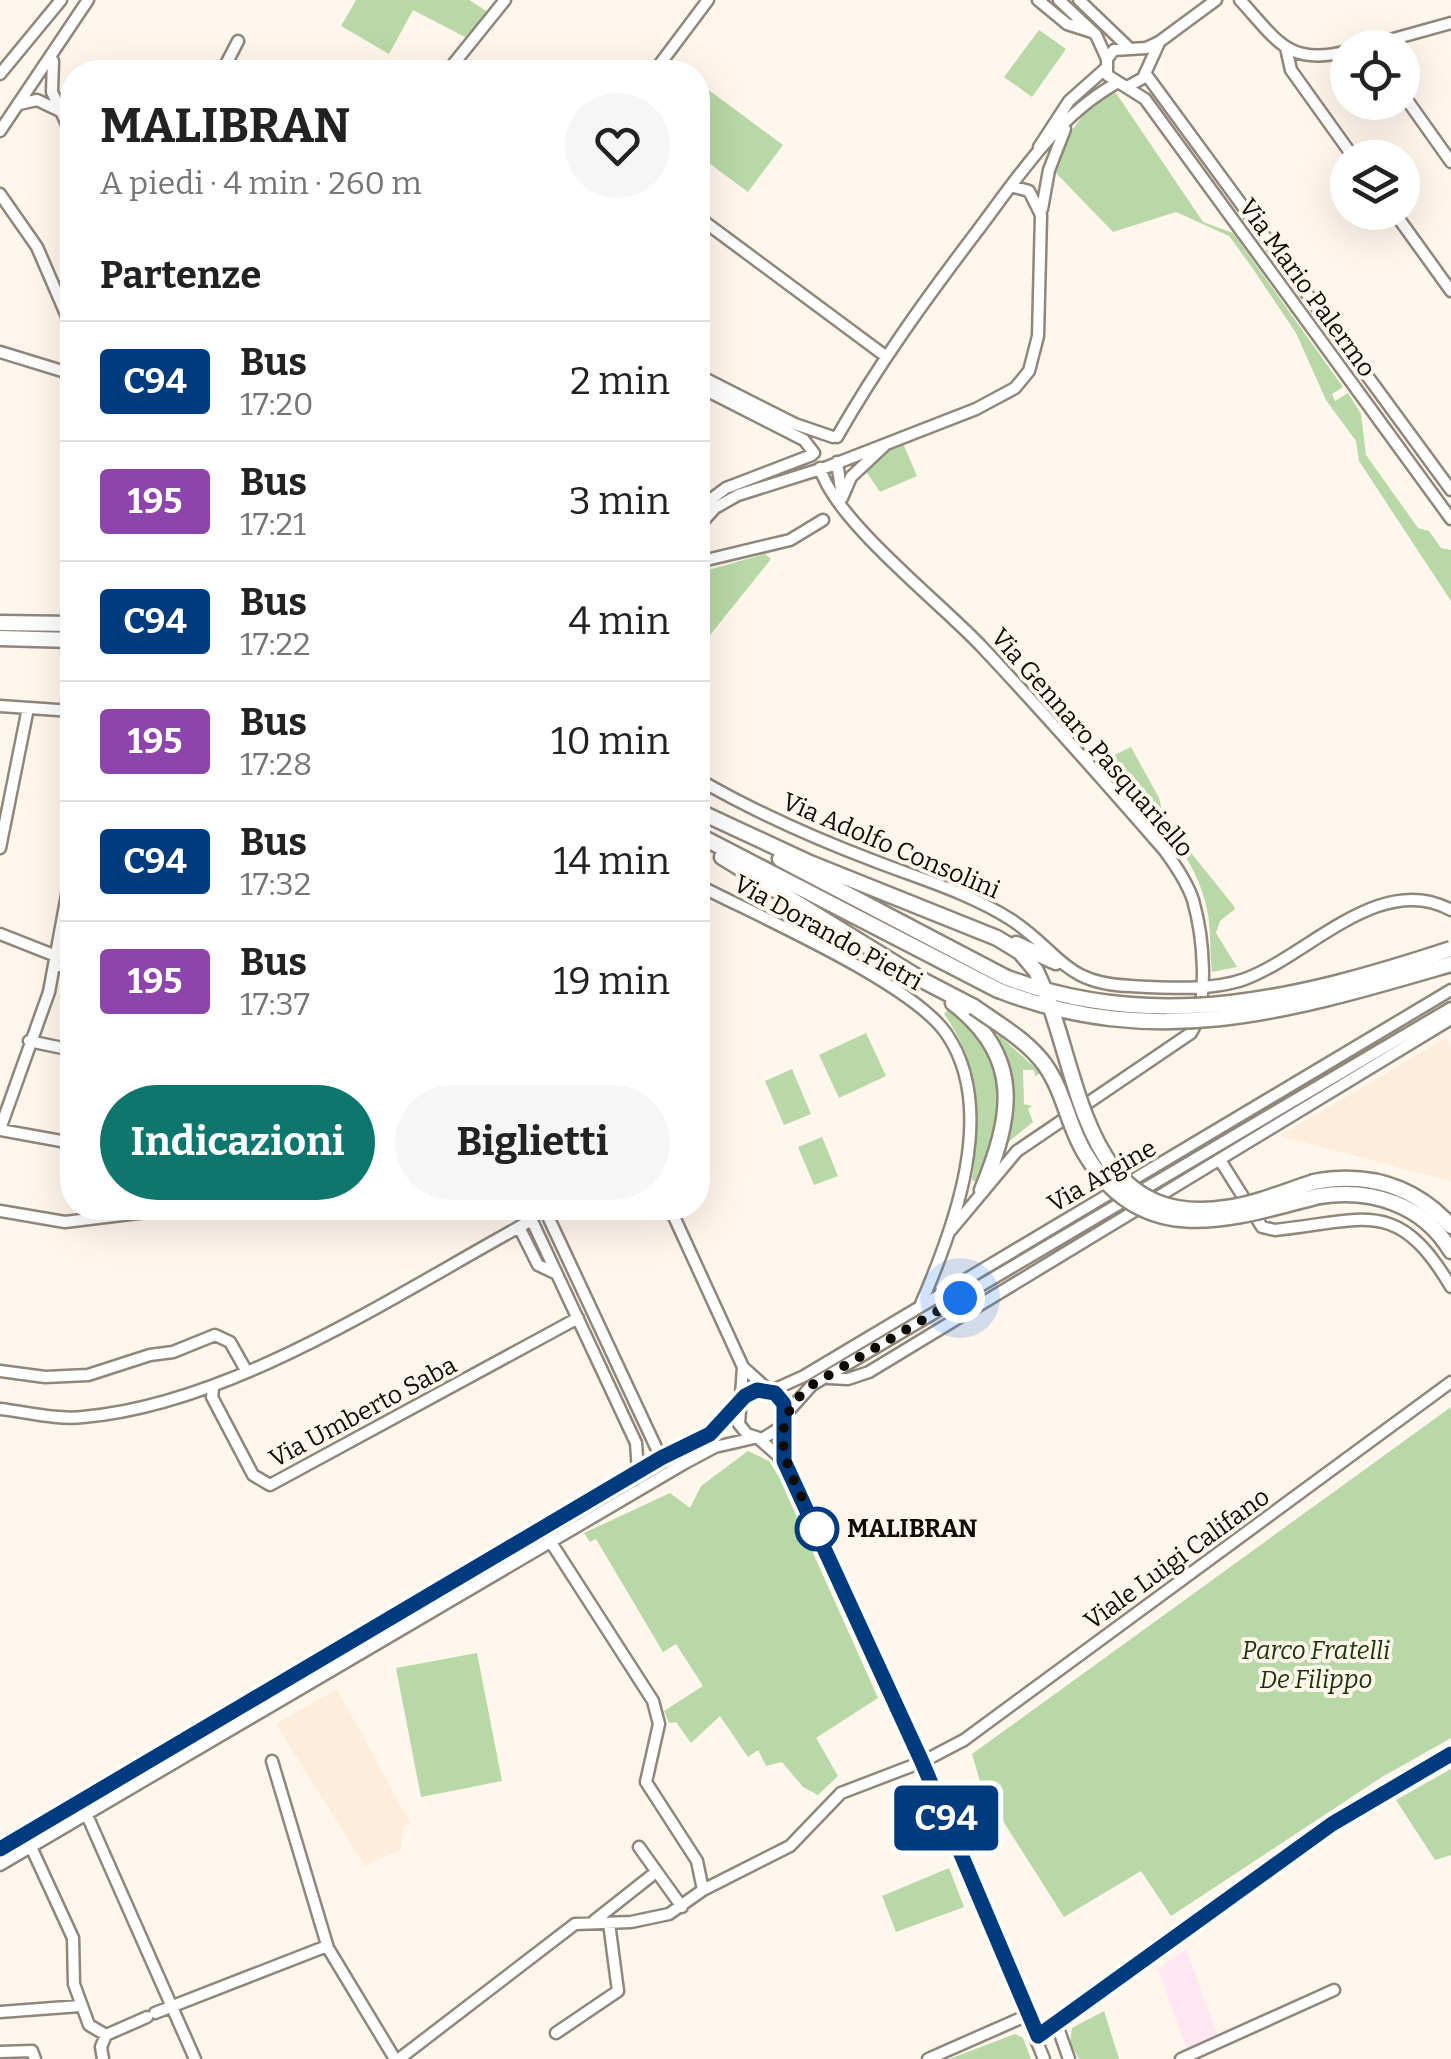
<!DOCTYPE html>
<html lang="it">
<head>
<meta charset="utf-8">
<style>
	body { margin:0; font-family:Bitter,serif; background:#f6f6f6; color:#222; height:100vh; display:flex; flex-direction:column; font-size:38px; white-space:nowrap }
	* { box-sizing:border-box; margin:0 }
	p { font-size:32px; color:#767676 }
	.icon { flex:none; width:55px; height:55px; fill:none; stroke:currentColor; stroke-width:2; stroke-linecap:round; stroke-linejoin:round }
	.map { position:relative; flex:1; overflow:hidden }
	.panel { position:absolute; left:60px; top:60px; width:650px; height:1160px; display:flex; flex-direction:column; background:#fff; border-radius:40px; box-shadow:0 10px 40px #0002 }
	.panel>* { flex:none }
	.badge { padding:0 20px; border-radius:8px; font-size:35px; line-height:65px }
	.buttons { position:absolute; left:1330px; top:30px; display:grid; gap:20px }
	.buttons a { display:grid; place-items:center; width:90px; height:90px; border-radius:50%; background:#fff; box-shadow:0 10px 40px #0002; font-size:50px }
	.you { position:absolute; width:50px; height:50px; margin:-25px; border:8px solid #fff; border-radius:50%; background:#1a73e8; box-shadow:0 0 0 15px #1a73e833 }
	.map>.badge { position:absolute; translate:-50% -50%; box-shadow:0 0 0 5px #fff }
	h2 { padding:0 40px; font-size:38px; line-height:90px }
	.round { display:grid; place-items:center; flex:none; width:105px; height:105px; border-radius:52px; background:#f6f6f6 }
	.overview { display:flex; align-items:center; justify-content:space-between; height:170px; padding:0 40px }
	h1 { font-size:48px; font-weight:700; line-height:75px }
	.cta { display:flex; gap:20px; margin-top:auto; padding:20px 40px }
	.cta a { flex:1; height:115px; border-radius:60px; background:#0f766e; color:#fff; font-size:40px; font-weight:700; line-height:115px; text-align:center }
	.cta a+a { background:#f6f6f6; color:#222 }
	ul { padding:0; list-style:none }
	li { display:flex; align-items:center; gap:30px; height:120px; padding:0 40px; border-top:2px solid #e0e0e0 }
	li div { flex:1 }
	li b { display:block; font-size:38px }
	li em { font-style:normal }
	li .badge { min-width:110px; font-weight:700; text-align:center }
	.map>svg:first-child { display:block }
</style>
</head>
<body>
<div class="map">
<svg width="1451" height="2059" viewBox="0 0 1451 2059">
	<rect width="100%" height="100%" fill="#fff6ec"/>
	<path fill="#fee6f2" d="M 1186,1949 L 1218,2037 L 1187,2050 L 1158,1969 Z"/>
	<path fill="#fdedda" d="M 1446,1038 L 1451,1049 L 1451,1181 L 1280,1136 Z
		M 337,1689 L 410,1823 L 401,1828 L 402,1849 L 365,1866 L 276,1724 Z"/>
	<path fill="#b8d8a7" d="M 356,0 L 469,0 L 488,12 L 465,37 L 413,10 L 389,54 L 341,26 Z
		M 1039,30 L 1066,49 L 1032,97 L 1004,77 Z
		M 698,82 L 783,145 L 748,192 L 698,155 Z
		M 1116,93 L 1203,222 L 1233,233 L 1343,387 L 1332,394 L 1335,401 L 1348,393 L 1361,414 L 1366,455 L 1418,528 L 1429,531 L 1441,548 L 1451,550 L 1451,601 L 1359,461 L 1356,441 L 1326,400 L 1296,333 L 1249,263 L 1229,236 L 1176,212 L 1113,232 L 1054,171 C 1066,139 1081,104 1116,93 Z
		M 902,441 L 917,476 L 880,492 L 863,467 L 878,449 Z
		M 765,554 L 771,559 L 698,650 L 698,573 Z
		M 1131,747 L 1159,798 L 1164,819 L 1233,905 L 1235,909 L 1220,921 L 1216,933 L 1237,967 L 1212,972 C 1209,948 1212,924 1205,901 C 1191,846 1141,802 1106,759 Z
		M 950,1007 C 1014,1058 1005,1116 978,1183 L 972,1180 C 980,1120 981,1065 944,1014 Z
		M 866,1033 L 886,1076 L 839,1098 L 819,1055 Z
		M 999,1035 L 1041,1073 L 1035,1076 L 1034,1070 L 1023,1070 L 1024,1104 L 1032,1106 L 1028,1109 L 1033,1122 L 1007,1143 C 1019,1106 1013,1071 995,1037 Z
		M 792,1069 L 811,1114 L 784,1125 L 765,1081 Z
		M 822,1137 L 838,1176 L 814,1185 L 798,1147 Z
		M 1451,1407 L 1451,1738 L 1382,1777 L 1171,1916 L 1141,1871 L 1064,1917 L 982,1788 L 972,1754 Z
		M 748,1451 L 769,1461 L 779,1477 L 878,1698 L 816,1738 L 838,1776 L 818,1795 L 803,1787 L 782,1762 L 766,1766 L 758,1750 L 748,1757 L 720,1716 L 691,1743 L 676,1722 L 669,1723 L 664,1711 L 703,1686 L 676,1644 L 663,1652 L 596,1539 L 590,1542 L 584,1533 L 670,1493 L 690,1508 L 701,1486 Z
		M 477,1653 L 502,1781 L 421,1797 L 396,1668 Z
		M 1451,1769 L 1451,1855 L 1435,1860 L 1396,1800 Z
		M 949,1868 L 964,1907 L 896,1932 L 882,1896 Z
		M 1104,2011 L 1119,2059 L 1079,2059 L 1070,2043 L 1072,2028 Z
		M 1015,2034 L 1023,2038 L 1031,2059 L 949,2059 Z"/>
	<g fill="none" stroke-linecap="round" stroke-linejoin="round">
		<defs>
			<path id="minor" d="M 1038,0 L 1067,24 L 1092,32
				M 1059,0 L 1096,35 L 1107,59
				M 1079,0 L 1127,46
				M 1216,0 L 1159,42 L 1146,48 L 1114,50 L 1107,59 L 1107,75 L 1145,99 L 1451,519
				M 1240,0 C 1277,40 1288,67 1348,51
				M 1286,48 L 1291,70 L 1354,158
				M 1361,48 L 1451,23
				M 53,61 L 52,92 L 72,135
				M 222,72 L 238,41
				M 447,72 L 505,0
				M 654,72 L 708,0
				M 1145,73 L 1451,490
				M 0,74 L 61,0
				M 1127,87 L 1143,78 L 1159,43
				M 1402,93 L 1451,162
				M 19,104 L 37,100 L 58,110
				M 0,131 L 88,0
				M 1039,147 L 1069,101 L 1105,69
				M 0,194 L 37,247 L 72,328
				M 1042,209 L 1049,170 L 1065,129
				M 1394,212 L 1451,291
				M 698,217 L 884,355
				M 0,352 L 72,374
				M 698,375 L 795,424 L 833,437
				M 698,386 L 804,440 L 814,453
				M 837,437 C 878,365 925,300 975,234 C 1016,180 1055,118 1115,84
				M 837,462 L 842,496
				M 820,468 C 835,521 941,603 982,647 C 1045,714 1105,782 1165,851 C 1176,866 1187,882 1193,900 C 1203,935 1210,1001 1191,1033 L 1017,1151 L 951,1230
				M 842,498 L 851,477 L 884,446
				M 698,509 L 726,488 L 812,455
				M 698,527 L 715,508 L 738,495 L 827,467 L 976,409 L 1015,388 L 1029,371 L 1038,336 L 1041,215 L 1029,191 L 1011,186
				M 698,562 L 790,540 L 823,520
				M 0,706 L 72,711
				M 698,779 C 755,812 816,839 877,862 C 921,879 969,893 1010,919 C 1060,951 1062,984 1131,986 C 1166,988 1212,991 1245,979 C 1309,955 1380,871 1451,910
				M 0,848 L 28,708
				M 698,885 C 758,916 910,982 946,1033 C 999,1109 954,1228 921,1304
				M 0,934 L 56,956
				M 55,965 L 72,969
				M 29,1041 L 72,1050
				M 0,1129 L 49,992 L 72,868
				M 0,1130 L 72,1143
				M 1220,1160 L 1262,1227 L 1275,1230 C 1366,1220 1398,1197 1451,1287
				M 526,1208 L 636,1443 L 638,1471
				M 544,1208 L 661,1458
				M 670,1208 L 743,1367 L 739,1424 L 747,1434 L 762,1439 L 783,1426
				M 0,1211 L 65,1222 L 179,1208
				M 519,1227 L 538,1265 L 557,1274
				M 743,1367 L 784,1404 L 784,1460
				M 0,1371 L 45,1377 L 88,1375 L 150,1355 L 173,1352 L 215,1335 L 230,1342 L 247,1372
				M 829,1378 L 848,1379 L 869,1372 L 1451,1019
				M 213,1389 L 212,1397 L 253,1475 L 270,1485 L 578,1318
				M 0,1409 C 27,1412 56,1420 83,1417 C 235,1404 399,1292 532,1220
				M 786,1414 L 812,1385 L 1451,1008
				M 758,1438 L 784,1461 L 800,1492 L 922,1762 L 1044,2059
				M 272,1761 L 328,1948 L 395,2059
				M 86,1813 L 195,2059
				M 31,1847 L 73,1938 L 74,1984 L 89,2025 L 106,2035 L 147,2017
				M 639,1847 L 682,1907
				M 0,1849 L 661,1458 C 708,1441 714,1423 749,1393 L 771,1391 L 804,1376 L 1451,990
				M 0,1865 L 685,1463 L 715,1447 L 754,1438
				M 703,1890 L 790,1846 L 841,1793 L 922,1762 L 964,1740 L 1451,1382
				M 594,1921 L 651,1876
				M 0,2012 L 80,2006
				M 155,2013 L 327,1946
				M 1057,2025 L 1069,2059
				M 556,2033 L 618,1991 L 609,1923
				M 1038,2036 L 1332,1824 L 1451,1754
				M 0,2052 L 32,2051 L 35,2059
				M 103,2059 L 101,2047 L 106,2035
				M 399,2059 L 575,1924 L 631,1922 L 669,1914 L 703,1890 L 697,1861 L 646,1782 L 659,1724 L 653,1701 L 552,1544
				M 928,2059 L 1028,2015
				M 1181,2059 L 1334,1990"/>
			<path id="highway" d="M 0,623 L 72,624
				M 0,638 L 72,640
				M 698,811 L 810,863 L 997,938 L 1020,952 L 1036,971
				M 698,835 L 998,990
				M 722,857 L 924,981 L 974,1007
				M 780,859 L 1005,977
				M 1016,944 L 1056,962
				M 953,1003 C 1024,1057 1012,1117 982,1190
				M 1314,1182 C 1368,1172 1413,1185 1451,1226
				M 1319,1196 C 1371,1188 1423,1204 1451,1251"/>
		</defs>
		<use href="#minor" stroke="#90877b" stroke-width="15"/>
		<use href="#highway" stroke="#90877b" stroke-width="19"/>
		<use href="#minor" stroke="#fff" stroke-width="10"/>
		<use href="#highway" stroke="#fff" stroke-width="14"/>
		<defs>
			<path id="highway-bridge" d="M 1036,971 C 1082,1064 1077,1230 1226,1208 C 1256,1204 1286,1191 1314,1182
				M 1005,977 C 1156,1035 1302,998 1451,949
				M 998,990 C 1159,1052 1292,1010 1451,964
				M 974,1007 C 998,1024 1028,1041 1045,1065 C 1065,1093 1068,1127 1086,1155 C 1144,1250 1231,1219 1319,1196"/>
		</defs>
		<use href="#highway-bridge" stroke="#90877b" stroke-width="19" stroke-linecap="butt"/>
		<use href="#highway-bridge" stroke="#fff" stroke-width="14"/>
	</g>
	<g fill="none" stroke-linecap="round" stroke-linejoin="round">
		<defs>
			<path id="line" d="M 0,1849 L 661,1458 L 710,1434 L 745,1396 L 757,1390 L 775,1393 L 784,1404 L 784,1461 L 922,1762 L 1038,2036 L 1332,1824 L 1451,1754"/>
		</defs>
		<use href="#line" stroke="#fff" stroke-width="22"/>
		<use href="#line" stroke="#003b80" stroke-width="15"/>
		<path stroke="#0f0b07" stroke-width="10" stroke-dasharray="0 18" d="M 817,1529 C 794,1478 756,1429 812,1385 L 960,1298"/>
	</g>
	<circle fill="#fff" stroke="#003b80" stroke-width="5" cx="817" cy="1529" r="20"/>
	<g text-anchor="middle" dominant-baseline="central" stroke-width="8" stroke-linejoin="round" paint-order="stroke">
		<g font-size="25" fill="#0f0b07" stroke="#fff6ec">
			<text transform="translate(1307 288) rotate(54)">Via Mario Palermo</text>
			<text transform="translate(1092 743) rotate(49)">Via Gennaro Pasquariello</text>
			<text transform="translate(891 846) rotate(23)">Via Adolfo Consolini</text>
			<text transform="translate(828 933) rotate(29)">Via Dorando Pietri</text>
			<text transform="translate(1102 1176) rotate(-30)">Via Argine</text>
			<text transform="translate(363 1412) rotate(-28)">Via Umberto Saba</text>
			<text transform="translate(1177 1559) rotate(-36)">Viale Luigi Califano</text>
		</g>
		<g font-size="25" font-weight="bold" fill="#0f0b07" stroke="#fff6ec" text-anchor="start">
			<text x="847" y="1529">MALIBRAN</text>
		</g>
		<g font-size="25" font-style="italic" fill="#193406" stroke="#fff6ec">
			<text x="1316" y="1651">Parco Fratelli<tspan x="1316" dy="29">De Filippo</tspan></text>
		</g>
	</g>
</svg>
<div class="buttons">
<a><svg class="icon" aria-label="locate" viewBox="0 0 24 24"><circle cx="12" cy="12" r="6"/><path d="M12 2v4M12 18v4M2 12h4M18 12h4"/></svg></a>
<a><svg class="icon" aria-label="layers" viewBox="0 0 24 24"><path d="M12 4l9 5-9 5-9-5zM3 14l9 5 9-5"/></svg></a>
</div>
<div class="you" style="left:960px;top:1298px"></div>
<b class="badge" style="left:946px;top:1818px;background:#003b80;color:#fff">C94</b>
<section class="panel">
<div class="overview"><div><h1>MALIBRAN</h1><p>A piedi · 4 min · 260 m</p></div><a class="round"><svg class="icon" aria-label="heart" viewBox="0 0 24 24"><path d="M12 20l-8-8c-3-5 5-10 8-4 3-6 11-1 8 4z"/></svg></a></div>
<h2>Partenze</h2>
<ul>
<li><span class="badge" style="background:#003b80;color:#fff">C94</span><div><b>Bus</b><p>17:20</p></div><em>2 min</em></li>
<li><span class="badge" style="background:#8e44ad;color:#fff">195</span><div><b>Bus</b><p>17:21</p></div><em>3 min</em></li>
<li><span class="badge" style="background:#003b80;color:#fff">C94</span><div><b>Bus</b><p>17:22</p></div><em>4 min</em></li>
<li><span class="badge" style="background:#8e44ad;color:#fff">195</span><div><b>Bus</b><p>17:28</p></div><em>10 min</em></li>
<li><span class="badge" style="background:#003b80;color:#fff">C94</span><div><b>Bus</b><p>17:32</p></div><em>14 min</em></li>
<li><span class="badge" style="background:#8e44ad;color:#fff">195</span><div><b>Bus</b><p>17:37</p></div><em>19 min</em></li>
</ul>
<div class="cta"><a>Indicazioni</a><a>Biglietti</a></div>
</section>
</div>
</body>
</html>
